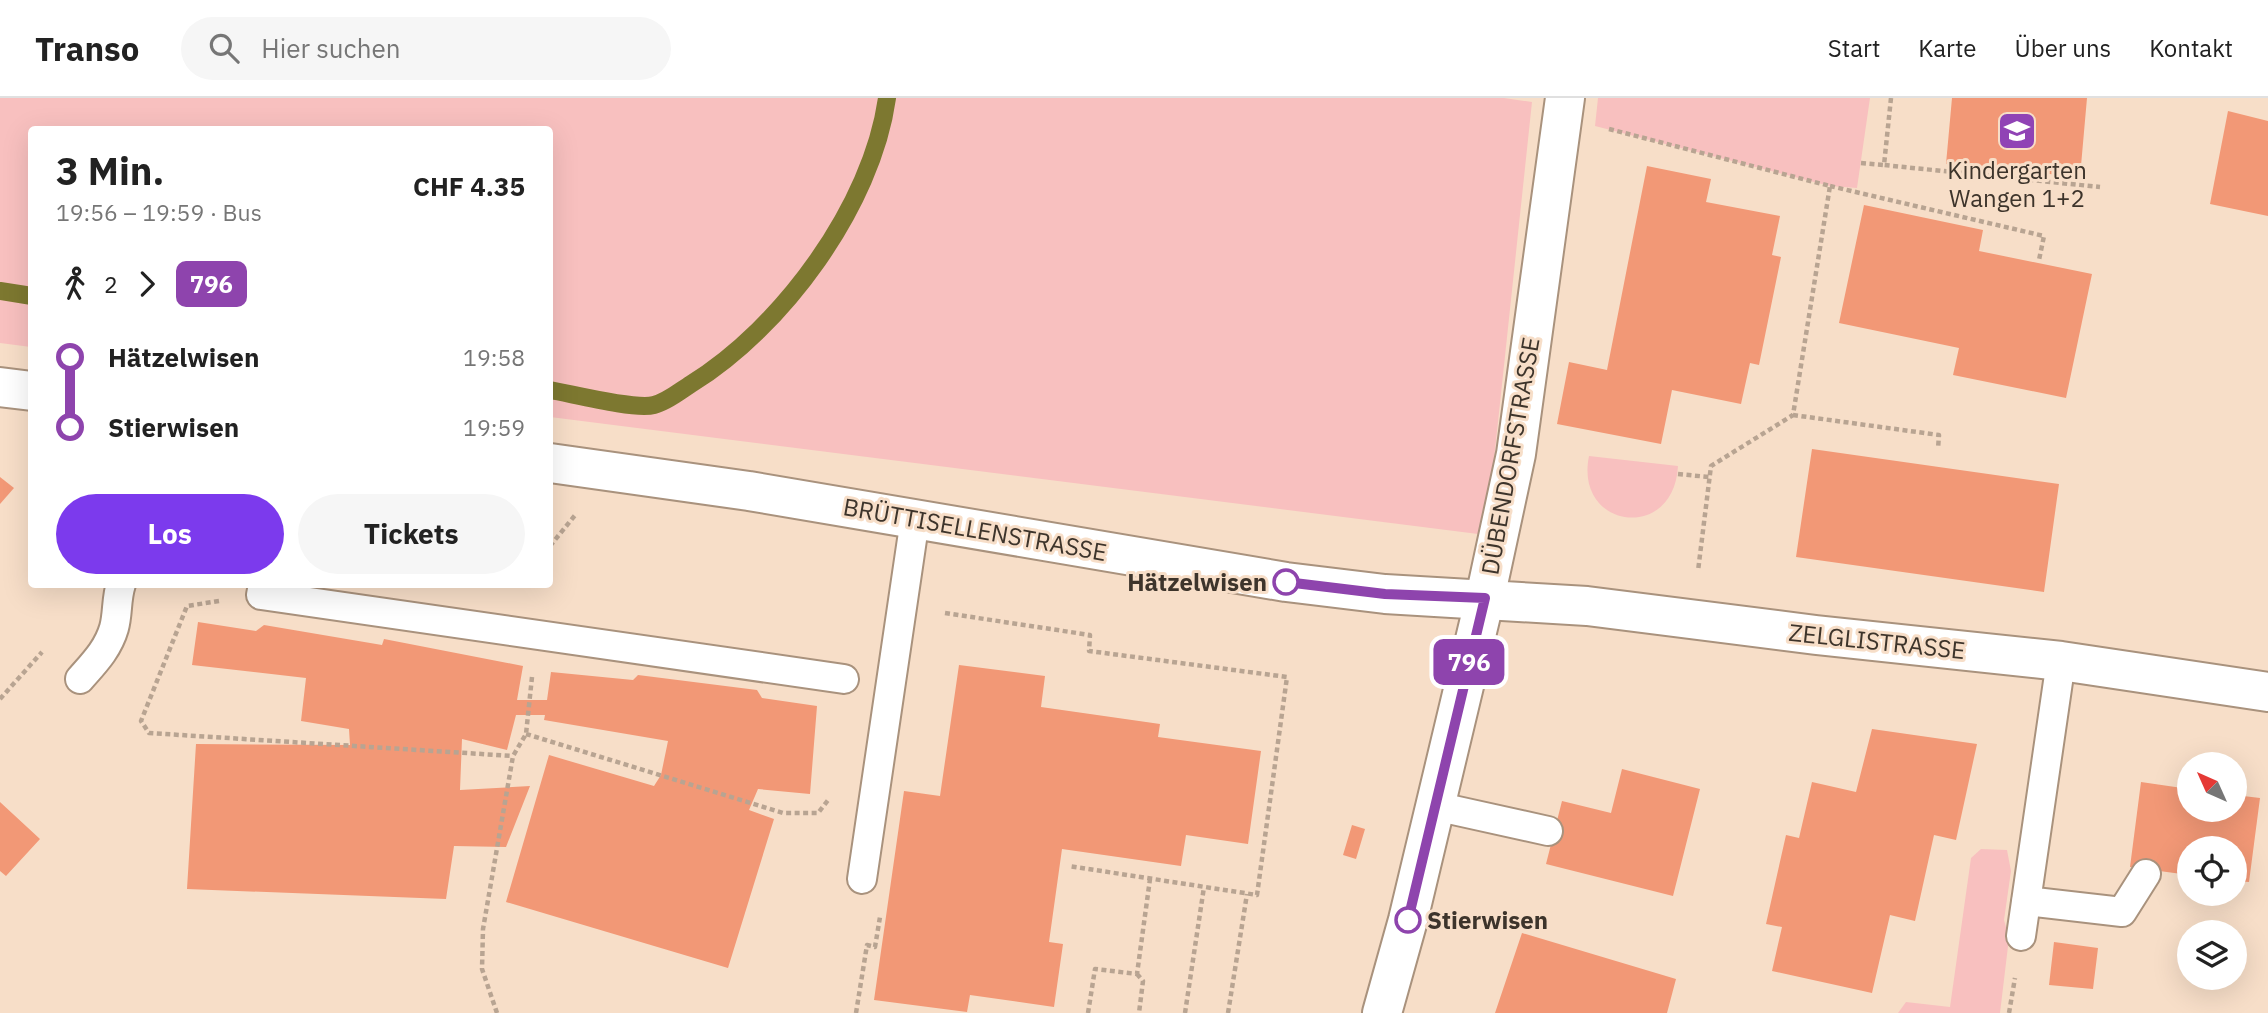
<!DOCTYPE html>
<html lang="de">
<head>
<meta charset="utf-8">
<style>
	body { margin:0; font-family:"IBM Plex Sans",sans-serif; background:#f6f6f6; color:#222; height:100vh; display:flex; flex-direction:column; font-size:26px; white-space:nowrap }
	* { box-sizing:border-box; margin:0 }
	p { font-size:23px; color:#767676 }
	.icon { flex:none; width:38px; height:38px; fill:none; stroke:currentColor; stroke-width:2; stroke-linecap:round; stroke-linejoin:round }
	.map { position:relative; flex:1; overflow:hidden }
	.side { position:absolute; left:28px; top:28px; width:525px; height:462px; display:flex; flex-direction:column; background:#fff; border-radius:7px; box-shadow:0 7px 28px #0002 }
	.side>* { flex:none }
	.badge { padding:0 14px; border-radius:10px; font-size:24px; line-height:46px }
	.needle { width:46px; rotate:315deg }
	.fabs { position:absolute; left:2177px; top:654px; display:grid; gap:14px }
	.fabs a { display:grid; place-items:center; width:70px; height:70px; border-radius:50%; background:#fff; box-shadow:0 7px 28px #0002; font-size:35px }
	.map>.badge { position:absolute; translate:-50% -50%; box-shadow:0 0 0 4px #fff }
	.legs { display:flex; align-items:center; gap:10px; height:77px; padding:0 28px; font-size:23px }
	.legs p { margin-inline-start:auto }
	.overview { display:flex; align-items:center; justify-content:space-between; height:119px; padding:0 28px }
	h1 { font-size:38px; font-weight:700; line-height:52px }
	.cta { display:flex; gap:14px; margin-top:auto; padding:14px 28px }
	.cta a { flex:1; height:80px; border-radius:42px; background:#7c3aed; color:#fff; font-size:28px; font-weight:700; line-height:80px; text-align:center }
	.cta a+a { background:#f6f6f6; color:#222 }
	ul { padding:0 28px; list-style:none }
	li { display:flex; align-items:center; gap:24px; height:70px; font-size:26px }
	li i { display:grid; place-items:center; width:10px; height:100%; margin:0 9px; background:currentColor }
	li i::after { content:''; width:18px; height:18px; margin:-9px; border:5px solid; border-radius:50%; background:#fff }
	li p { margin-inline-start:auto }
	li:first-child i { background:linear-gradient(#0000 50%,currentColor 0) }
	li:last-child i { background:linear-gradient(currentColor 50%,#0000 0) }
	header { display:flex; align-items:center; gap:42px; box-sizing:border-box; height:98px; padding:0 35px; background:#fff; border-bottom:2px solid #e0e0e0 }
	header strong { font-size:33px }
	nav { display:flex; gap:38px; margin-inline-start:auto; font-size:24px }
	.search { width:490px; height:63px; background:#f6f6f6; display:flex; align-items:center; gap:18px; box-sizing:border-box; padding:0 24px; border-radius:38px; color:#767676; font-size:26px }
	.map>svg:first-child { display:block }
</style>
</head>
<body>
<header>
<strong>Transo</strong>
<div class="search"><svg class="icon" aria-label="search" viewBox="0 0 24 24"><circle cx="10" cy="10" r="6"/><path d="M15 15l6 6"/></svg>Hier suchen</div>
<nav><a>Start</a><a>Karte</a><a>Über uns</a><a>Kontakt</a></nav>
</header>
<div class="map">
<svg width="2268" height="915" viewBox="0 0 2268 915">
	<rect width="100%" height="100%" fill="#f7dec8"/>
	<path fill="#f8c0bf" d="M 0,0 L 1504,0 L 1532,4 L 1486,437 L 550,319 L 550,32 L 32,32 L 31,249 L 0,245 Z
		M 1598,0 L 1870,0 L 1857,90 L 1830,88 L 1595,28 Z
		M 1589,358 L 1678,368 C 1674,445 1574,431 1589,358 Z
		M 1981,751 L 2007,752 L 2011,773 L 2004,822 L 2009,840 L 2000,915 L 1898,915 L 1906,904 L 1950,909 L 1971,760 Z"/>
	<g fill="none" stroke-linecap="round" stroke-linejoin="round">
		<path stroke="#7d7830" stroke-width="18" d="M 0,193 L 32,198
			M 550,292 C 573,296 634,312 654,307 C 667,304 680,293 691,286 C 782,230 872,108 887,0"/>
	</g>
	<path fill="#f29876" d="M 1952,0 L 2087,0 L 2080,79 L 1946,66 Z
		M 2228,13 L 2268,23 L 2268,118 L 2210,106 Z
		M 1647,68 L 1711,81 L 1706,104 L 1780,118 L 1772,157 L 1781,159 L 1759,267 L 1750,265 L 1741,306 L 1672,292 L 1661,346 L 1557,326 L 1569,264 L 1607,272 Z
		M 1864,107 L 1983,132 L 1979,153 L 2092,176 L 2066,300 L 1953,277 L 1959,250 L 1839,225 Z
		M 1812,351 L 2059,386 L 2044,494 L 1796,459 Z
		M 0,379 L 14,390 L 0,406 Z
		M 198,524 L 256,533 L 264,527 L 382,547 L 384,541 L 523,568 L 517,602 L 547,602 L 551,574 L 633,582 L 638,577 L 757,592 L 762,600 L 817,608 L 810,696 L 758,691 L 749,712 L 774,721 L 728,870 L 506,804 L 549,657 L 654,688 L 661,677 L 668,643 L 544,622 L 545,617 L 516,617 L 507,652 L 462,641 L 460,692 L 530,688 L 506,749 L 454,748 L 446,801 L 187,791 L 196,646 L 350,647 L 349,631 L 301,623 L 306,580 L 192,567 Z
		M 959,567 L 1045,578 L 1041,609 L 1160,626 L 1158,639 L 1261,653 L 1248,746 L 1186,737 L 1181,768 L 1062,751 L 1049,844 L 1063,846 L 1054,909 L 970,897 L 967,914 L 874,902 L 904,693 L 940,698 Z
		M 1872,631 L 1977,646 L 1956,742 L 1934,737 L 1915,823 L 1890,817 L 1872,895 L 1772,873 L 1782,829 L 1766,826 L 1786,737 L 1799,740 L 1812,684 L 1856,694 Z
		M 1622,671 L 1700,691 L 1673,798 L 1546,766 L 1562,703 L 1611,715 Z
		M 2141,684 L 2189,691 L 2189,712 L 2235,712 L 2235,697 L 2260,700 L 2249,784 L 2235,783 L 2235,751 L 2189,751 L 2189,777 L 2130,769 Z
		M 0,704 L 40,741 L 6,778 L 0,773 Z
		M 1352,727 L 1365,731 L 1356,761 L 1343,757 Z
		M 1522,835 L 1676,881 L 1667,915 L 1495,915 Z
		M 2054,844 L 2098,850 L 2093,891 L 2049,887 Z"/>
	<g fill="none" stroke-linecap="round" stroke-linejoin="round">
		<defs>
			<path id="service" d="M 263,486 L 261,497 L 844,581
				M 80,581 C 94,565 108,551 114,530 C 118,516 116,501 121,486
				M 1435,708 L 1548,733
				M 862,781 L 915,421
				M 2026,803 L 2122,814 L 2146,776
				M 2021,838 L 2061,563"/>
			<path id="minor" d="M 1382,915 L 1408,822 L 1485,500"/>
			<path id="tertiary" d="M 0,289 L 32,293
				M 550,365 L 749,393 L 1286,484 L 1385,496 L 1587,508 L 1816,537 L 2061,563 L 2268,594
				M 1485,500 L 1516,356 L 1565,0"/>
		</defs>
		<use href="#service" stroke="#a9927d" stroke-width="32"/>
		<use href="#minor" stroke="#a9927d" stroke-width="42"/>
		<use href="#tertiary" stroke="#a9927d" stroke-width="42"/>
		<path stroke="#b8a492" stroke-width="4.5" stroke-dasharray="5 3.5" stroke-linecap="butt" d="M 1891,0 L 1884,67 L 2100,89
			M 1609,31 L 1830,88 L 1793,317 L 1711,368 L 1698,473
			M 1861,65 L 1884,67
			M 1830,88 L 2044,138 L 2039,162
			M 1793,317 L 1939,337 L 1938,351
			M 1678,376 L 1709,379
			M 550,448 L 576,416
			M 219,503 L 187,508 L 141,623 L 149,635 L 513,658
			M 945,515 L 1090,537 L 1089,553 L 1287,579 L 1257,797 L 1069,768
			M 0,601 L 42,554
			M 526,636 L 783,715 L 818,715 L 829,701
			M 1137,876 L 1143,883 L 1139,915
			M 497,915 L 482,871 L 483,831 L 513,658 L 526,636 L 532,579
			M 856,915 L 867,847 L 875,849 L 880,819
			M 1088,915 L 1095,871 L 1137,876 L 1150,781
			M 1185,915 L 1204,789
			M 1228,915 L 1247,796
			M 2009,915 L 2015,880"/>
		<use href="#service" stroke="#fff" stroke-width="28"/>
		<use href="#minor" stroke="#fff" stroke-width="38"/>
		<use href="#tertiary" stroke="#fff" stroke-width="38"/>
	</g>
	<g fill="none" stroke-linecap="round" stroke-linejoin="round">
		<defs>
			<path id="line-1" d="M 1286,484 L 1385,496 L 1485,500 L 1408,822"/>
		</defs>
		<use href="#line-1" stroke="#fff" stroke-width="16"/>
		<use href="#line-1" stroke="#8e44ad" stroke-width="10"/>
	</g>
	<defs>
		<symbol id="school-square" viewBox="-11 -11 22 22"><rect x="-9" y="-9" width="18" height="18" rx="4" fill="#9043b5" stroke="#f7dec8"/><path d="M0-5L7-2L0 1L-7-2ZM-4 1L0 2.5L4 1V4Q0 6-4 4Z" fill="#fff"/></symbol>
	</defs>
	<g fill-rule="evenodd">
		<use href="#school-square" x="1995" y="11" width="44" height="44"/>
	</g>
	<g fill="#fff" stroke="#8e44ad" stroke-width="3.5">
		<circle cx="1286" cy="484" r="12"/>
		<circle cx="1408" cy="822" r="12"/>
	</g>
	<g text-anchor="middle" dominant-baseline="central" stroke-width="6" stroke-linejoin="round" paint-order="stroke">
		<g font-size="24" fill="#3d342b" stroke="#f7dec8">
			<text x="2017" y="72">Kindergarten<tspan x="2017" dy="28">Wangen 1+2</tspan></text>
		</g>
		<g font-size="24" fill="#3d342b" stroke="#f7dec8">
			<text transform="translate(1510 358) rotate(-80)">DÜBENDORFSTRASSE</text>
			<text transform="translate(975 431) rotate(10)">BRÜTTISELLENSTRASSE</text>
			<text transform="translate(1877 543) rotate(6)">ZELGLISTRASSE</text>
		</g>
		<g font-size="24" font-weight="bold" fill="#3d342b" stroke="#f7dec8" text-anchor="end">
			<text x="1267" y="484">Hätzelwisen</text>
			<text x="1427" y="822" text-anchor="start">Stierwisen</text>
		</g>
	</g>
</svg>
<div class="fabs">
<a><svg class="needle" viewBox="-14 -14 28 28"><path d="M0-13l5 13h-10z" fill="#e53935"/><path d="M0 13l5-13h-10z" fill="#767676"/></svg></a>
<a><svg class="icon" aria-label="locate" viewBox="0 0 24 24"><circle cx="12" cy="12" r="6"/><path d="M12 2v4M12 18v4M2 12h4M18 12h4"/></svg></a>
<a><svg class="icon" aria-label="layers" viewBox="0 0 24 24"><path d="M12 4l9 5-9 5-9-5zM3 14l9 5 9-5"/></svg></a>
</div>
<b class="badge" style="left:1469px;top:564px;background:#8e44ad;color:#fff">796</b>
<section class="side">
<div class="overview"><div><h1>3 Min.</h1><p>19:56 – 19:59 · Bus</p></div><b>CHF 4.35</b></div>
<div class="legs"><svg class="icon" aria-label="walk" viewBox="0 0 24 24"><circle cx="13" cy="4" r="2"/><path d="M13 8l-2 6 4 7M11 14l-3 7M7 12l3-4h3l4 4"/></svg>2<svg class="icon" aria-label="forward" viewBox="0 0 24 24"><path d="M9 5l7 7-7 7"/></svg><b class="badge" style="background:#8e44ad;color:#fff">796</b></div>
<ul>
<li><i style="color:#8e44ad"></i><b>Hätzelwisen</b><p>19:58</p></li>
<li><i style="color:#8e44ad"></i><b>Stierwisen</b><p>19:59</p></li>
</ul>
<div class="cta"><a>Los</a><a>Tickets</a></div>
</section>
</div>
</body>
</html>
